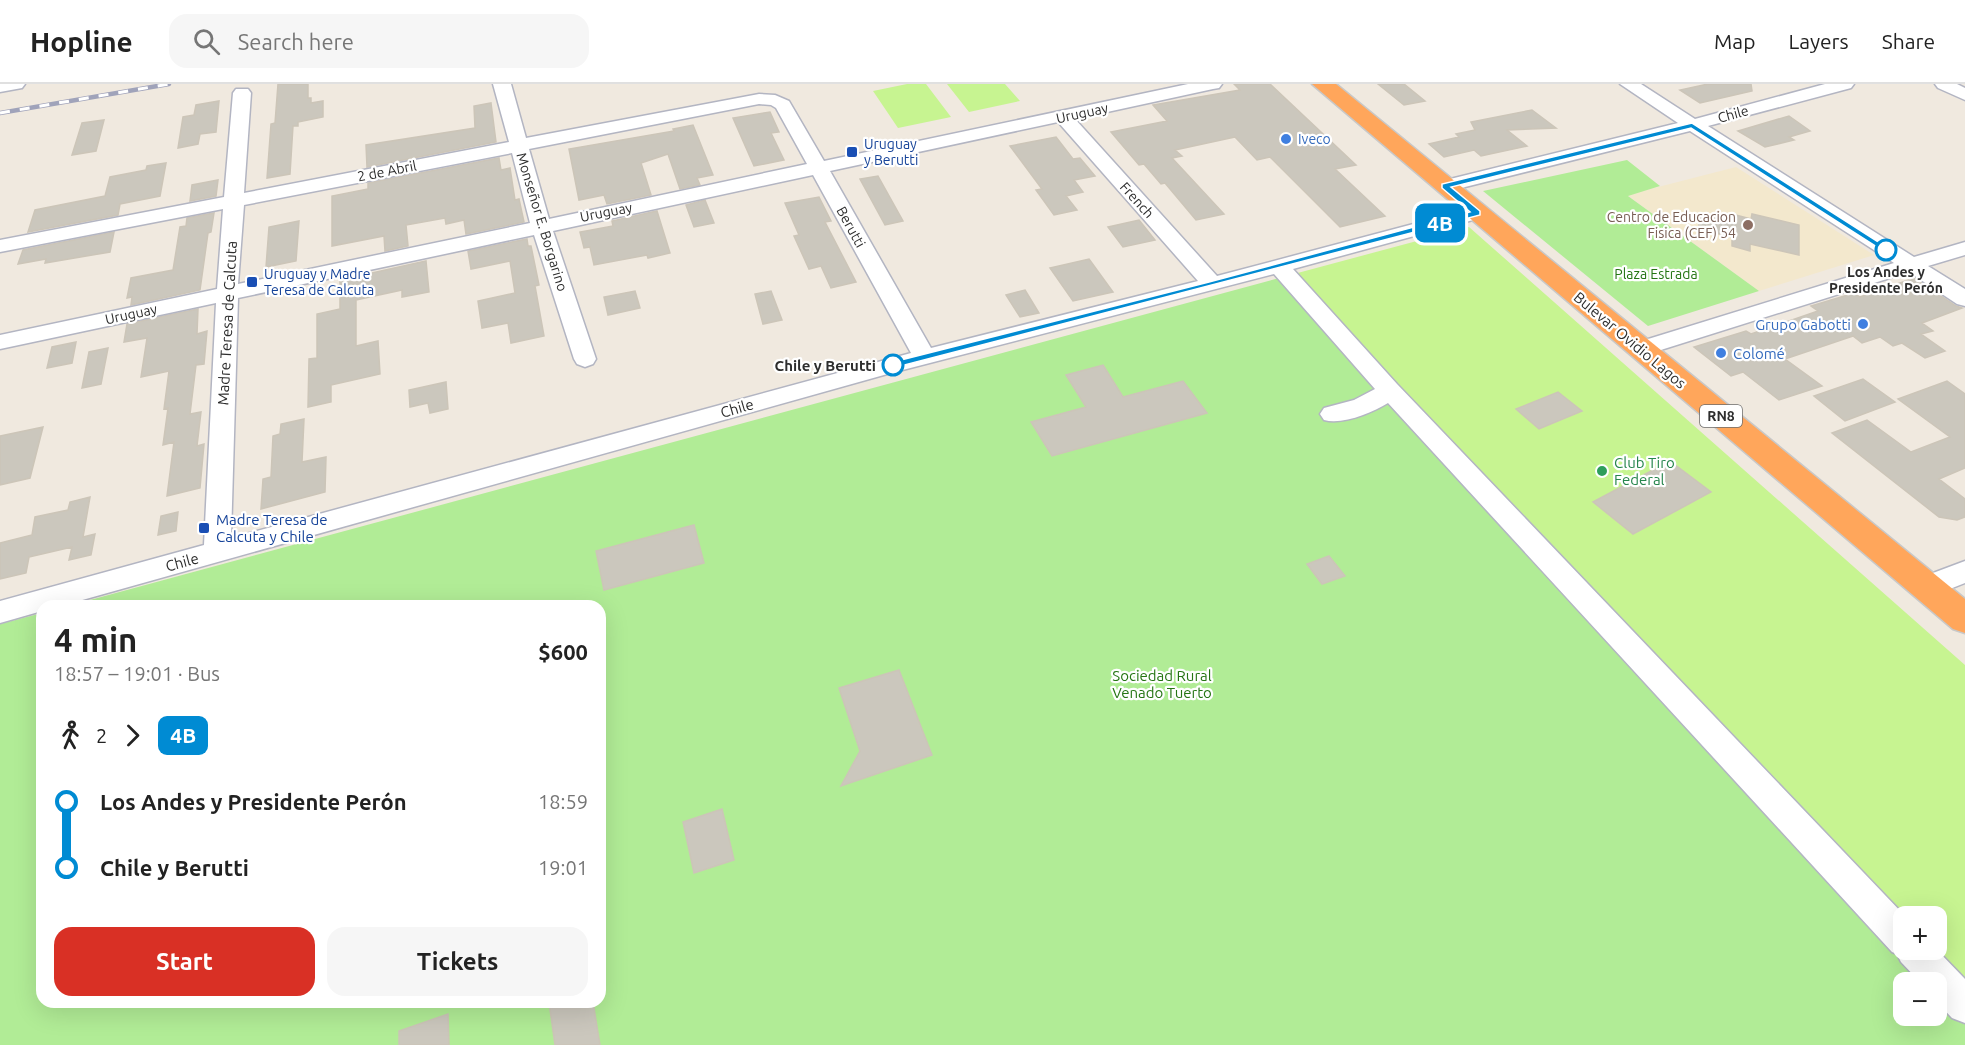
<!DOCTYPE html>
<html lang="en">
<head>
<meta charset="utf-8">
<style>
	body { margin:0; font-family:Ubuntu,sans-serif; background:#f6f6f6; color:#222; height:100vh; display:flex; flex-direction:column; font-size:22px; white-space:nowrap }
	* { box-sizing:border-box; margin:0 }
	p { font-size:20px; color:#767676 }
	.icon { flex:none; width:33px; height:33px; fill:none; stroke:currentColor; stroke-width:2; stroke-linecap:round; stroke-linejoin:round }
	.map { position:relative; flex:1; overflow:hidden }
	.panel { position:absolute; left:36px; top:516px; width:570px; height:408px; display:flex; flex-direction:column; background:#fff; border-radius:18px; box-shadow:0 6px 24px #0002 }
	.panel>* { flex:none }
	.badge { padding:0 12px; border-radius:9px; font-size:21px; line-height:39px }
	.fabs { position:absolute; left:1893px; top:822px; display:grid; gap:12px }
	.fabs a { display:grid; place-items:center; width:54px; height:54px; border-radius:12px; background:#fff; box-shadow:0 6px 24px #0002; font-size:30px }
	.map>.badge { position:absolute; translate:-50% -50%; box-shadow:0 0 0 3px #fff }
	.legs { display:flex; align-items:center; gap:9px; height:66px; padding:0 18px; font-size:20px }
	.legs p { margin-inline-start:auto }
	.summary { display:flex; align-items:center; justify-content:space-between; height:102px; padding:0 18px }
	h1 { font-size:33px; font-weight:600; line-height:45px }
	.button { display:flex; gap:12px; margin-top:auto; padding:12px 18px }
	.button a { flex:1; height:69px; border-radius:18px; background:#d93025; color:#fff; font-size:24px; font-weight:600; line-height:69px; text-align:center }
	.button a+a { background:#f6f6f6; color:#222 }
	ul { padding:0 18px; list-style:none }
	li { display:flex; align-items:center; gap:21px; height:66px; font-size:22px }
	li i { display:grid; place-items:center; width:9px; height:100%; margin:0 8px; background:currentColor }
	li i::after { content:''; width:15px; height:15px; margin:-8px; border:4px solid; border-radius:50%; background:#fff }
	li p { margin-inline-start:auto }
	li:first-child i { background:linear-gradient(#0000 50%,currentColor 0) }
	li:last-child i { background:linear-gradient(currentColor 50%,#0000 0) }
	header { display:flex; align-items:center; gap:36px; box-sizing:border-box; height:84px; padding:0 30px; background:#fff; border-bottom:2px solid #e0e0e0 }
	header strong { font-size:28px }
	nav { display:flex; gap:33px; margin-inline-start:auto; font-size:21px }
	.search { width:420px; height:54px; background:#f6f6f6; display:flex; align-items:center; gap:15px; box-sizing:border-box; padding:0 21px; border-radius:18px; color:#767676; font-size:22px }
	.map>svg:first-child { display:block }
</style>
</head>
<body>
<header>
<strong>Hopline</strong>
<div class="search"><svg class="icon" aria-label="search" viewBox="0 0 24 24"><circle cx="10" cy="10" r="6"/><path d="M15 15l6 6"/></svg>Search here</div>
<nav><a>Map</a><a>Layers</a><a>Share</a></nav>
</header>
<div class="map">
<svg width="1965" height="961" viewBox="0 0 1965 961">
	<rect width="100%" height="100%" fill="#f0e9df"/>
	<path fill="#f3e8cd" d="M 1736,83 L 1874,171 L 1759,207 L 1627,111 Z"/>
	<path fill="#b1ec96" d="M 1627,76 L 1660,102 L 1628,112 L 1759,207 L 1648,242 L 1483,107 Z
		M 1279,194 L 1930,898 L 1904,898 L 1904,932 L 1936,932 L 1937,905 L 1965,936 L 1965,961 L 0,961 L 0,540 L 42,529 L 42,918 L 600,918 L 600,522 L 68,522 Z"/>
	<path fill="#c7f491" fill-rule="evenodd" d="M 907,0 L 926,0 L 951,33 L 898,44 L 873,7 Z
		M 947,0 L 1005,0 L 1020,17 L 969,28 Z
		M 1469,143 L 1965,581 L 1965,936 L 1936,898 L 1930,898 L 1279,194 ZM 1904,832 L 1936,832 L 1936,866 L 1904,866 Z"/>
	<path fill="#cbc7bd" stroke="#ccc5b8" stroke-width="1.5" d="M 278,0 L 308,0 L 308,14 L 311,14 L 311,19 L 323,17 L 323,33 L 298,38 L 298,42 L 293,42 L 290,90 L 267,94 L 271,40 L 275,39 Z
		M 1234,0 L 1270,0 L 1356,81 L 1335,85 L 1385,132 L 1340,143 L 1270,73 L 1257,76 L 1235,53 L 1175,66 L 1182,72 L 1172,74 L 1224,130 L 1196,136 L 1165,99 L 1161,100 L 1144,80 L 1139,81 L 1111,48 L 1167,37 L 1153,21 L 1240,6 Z
		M 1378,0 L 1404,0 L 1425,17 L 1404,21 Z
		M 1708,0 L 1751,0 L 1752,7 L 1700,19 L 1680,6 Z
		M 219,17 L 216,48 L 200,50 L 198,60 L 178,64 L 183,33 L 194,31 L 196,21 Z
		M 491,19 L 496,58 L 367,83 L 366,61 L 475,44 L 474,22 Z
		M 1532,26 L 1556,44 L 1507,46 L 1527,62 L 1481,72 L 1474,66 L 1444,73 L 1429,60 L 1459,53 L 1456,50 L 1475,46 L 1471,38 Z
		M 770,28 L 779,48 L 771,49 L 784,76 L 754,82 L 733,34 Z
		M 1789,32 L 1810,47 L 1789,53 L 1794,56 L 1765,63 L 1738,47 Z
		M 104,36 L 96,67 L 72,71 L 82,39 Z
		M 693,41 L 713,91 L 697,94 L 700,101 L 680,105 L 668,70 L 641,79 L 651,111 L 607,120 L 604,111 L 579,116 L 569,65 L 674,47 L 673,45 Z
		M 1056,53 L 1073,75 L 1080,74 L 1095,92 L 1074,96 L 1083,108 L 1066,112 L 1077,126 L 1054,131 L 1036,106 L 1042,105 L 1010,62 Z
		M 499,74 L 501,86 L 510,84 L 515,116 L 519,115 L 524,138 L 466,150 L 464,136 L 446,140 L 445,134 L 406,141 L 408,162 L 385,167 L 384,152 L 332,162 L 332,112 L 368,105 L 368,99 Z
		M 166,79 L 160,112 L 120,120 L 118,131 L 28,148 L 35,126 L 105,112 L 110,93 L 146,86 L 147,82 Z
		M 878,92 L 903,137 L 885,141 L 860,95 Z
		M 218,96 L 216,112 L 190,117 L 192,101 Z
		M 819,113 L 831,137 L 825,138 L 856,198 L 831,204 L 821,182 L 809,185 L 794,152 L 799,151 L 785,119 Z
		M 705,116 L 714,139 L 694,143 L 686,121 Z
		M 657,127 L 670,169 L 648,174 L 647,171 L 594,181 L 590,163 L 584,164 L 580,148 L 613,142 L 612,137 Z
		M 214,129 L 211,148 L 208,149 L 200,206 L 131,221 L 132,213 L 127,214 L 131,194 L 173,186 L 180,143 L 186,142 L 187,134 Z
		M 1732,130 L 1751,135 L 1752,130 L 1799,141 L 1799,171 L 1750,160 L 1750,167 L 1732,162 L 1732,153 L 1698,145 L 1701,131 L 1732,137 Z
		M 1139,136 L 1155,156 L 1123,163 L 1108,143 Z
		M 299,137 L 296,177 L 266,183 L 269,143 Z
		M 114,148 L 110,168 L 45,179 L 46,175 L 18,180 L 23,166 Z
		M 527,155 L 528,162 L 531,162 L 539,201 L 535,202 L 544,252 L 511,259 L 508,239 L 482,244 L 478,217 L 515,209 L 510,177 L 471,185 L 468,167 Z
		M 1089,175 L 1113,208 L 1073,217 L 1050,184 Z
		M 426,177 L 429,208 L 402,213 L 402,206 L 356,216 L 356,262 L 378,257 L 380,290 L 331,301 L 331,318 L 308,323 L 309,275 L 317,274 L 317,230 L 340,225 L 340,196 Z
		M 1914,194 L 1956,222 L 1962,224 L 1922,239 L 1933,247 L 1921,250 L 1945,267 L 1925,274 L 1902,259 L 1893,262 L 1880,253 L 1862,259 L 1853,252 L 1785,275 L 1822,302 L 1779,316 L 1743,288 L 1731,292 L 1694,263 L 1746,247 L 1751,250 L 1818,227 L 1811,222 L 1854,209 L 1860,213 Z
		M 1025,206 L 1039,229 L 1020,233 L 1006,211 Z
		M 635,207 L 640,224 L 608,231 L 604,213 Z
		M 771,207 L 782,236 L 763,240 L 755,210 Z
		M 198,225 L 197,250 L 207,247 L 204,280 L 196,281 L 190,330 L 201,328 L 197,362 L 204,360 L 200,404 L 167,412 L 174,358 L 163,361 L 168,324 L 164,325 L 169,287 L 141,293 L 147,254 L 124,258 L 127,240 Z
		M 76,258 L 72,279 L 47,284 L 52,263 Z
		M 108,264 L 101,300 L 82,304 L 89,268 Z
		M 1103,281 L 1123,313 L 1183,297 L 1207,329 L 1052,372 L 1031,338 L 1086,323 L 1066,291 Z
		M 1863,295 L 1895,318 L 1845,337 L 1814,312 Z
		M 1947,297 L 1965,310 L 1965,384 L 1939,395 L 1965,415 L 1965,433 L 1957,436 L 1939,433 L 1832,349 L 1867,336 L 1911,368 L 1950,353 L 1898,315 Z
		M 446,298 L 448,325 L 430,329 L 428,319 L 410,323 L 409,306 Z
		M 1558,308 L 1582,327 L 1539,345 L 1516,325 Z
		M 304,335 L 302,378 L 326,373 L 325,408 L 261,425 L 263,395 L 271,393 L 273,352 L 280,350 L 281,340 Z
		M 43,343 L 30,394 L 0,401 L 0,352 Z
		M 1670,377 L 1711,408 L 1633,450 L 1593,418 Z
		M 90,413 L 83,453 L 95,450 L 91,471 L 69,476 L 72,463 L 29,473 L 26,489 L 0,495 L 0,459 L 32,451 L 35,433 L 68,426 L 70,418 Z
		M 178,428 L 176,447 L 158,451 L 161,432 Z
		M 694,441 L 704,479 L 604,506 L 596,467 Z
		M 1329,472 L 1345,492 L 1322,500 L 1307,480 Z
		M 899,586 L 932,671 L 841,702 L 860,667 L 839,604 Z
		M 722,725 L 734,776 L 694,789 L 683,738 Z
		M 549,918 L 593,918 L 600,961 L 555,961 Z
		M 448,930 L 449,961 L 399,961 L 399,947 Z"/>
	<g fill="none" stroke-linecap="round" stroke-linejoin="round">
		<defs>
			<path id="minor" d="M 0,0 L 25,0 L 22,4 L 0,8 Z
				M 493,0 L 511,0 L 526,54 L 759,10 L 775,11 L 789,17 L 824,77 L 1188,0 L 1222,0 L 1219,4 L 1213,5 L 1075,35 L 1217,192 L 1470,125 L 1484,125 L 1487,129 L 1484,133 L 1293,185 L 1397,300 L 1905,832 L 1904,832 L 1904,866 L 1936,865 L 1965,895 L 1965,939 L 1952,934 L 1936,917 L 1936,898 L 1920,898 L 1901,878 L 1897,870 L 1892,868 L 1388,319 C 1371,329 1343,341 1324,336 L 1320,330 L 1324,324 L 1354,316 L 1375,305 L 1274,190 L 891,289 L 61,522 L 42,522 L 42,527 L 0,539 L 0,517 L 204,461 L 216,219 L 0,265 L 0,251 L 217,205 L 223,125 L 0,168 L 0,156 L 224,113 L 233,9 L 236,5 L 248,5 L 251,9 L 244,109 L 509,58 ZM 759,20 L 771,21 L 776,24 L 807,80 L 549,135 L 529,65 ZM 1058,38 L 1198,197 L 931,264 L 830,87 ZM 512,69 L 530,139 L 238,200 L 244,121 ZM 813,91 L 911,269 L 231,454 L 238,214 L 534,151 L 574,275 L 577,280 L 585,283 L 593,280 L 596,275 L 553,147 Z
				M 1620,0 L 1641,0 L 1695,35 L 1825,0 L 1854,0 L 1851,4 L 1708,42 L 1914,173 L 1965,158 L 1965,171 L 1928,182 L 1965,205 L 1965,222 L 1957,220 L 1909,188 L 1648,270 L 1640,272 L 1632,270 L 1629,265 L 1632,260 L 1894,179 L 1690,47 L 1445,108 L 1438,106 L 1435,102 L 1438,98 L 1678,39 Z
				M 1935,0 L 1957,0 L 1965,4 L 1965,16 L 1938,4 Z
				M 1965,477 L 1965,499 L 1927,514 L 1917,511 L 1913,503 L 1917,495 Z"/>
			<path id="highway" d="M 1312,0 L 1336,0 L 1965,515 L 1965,549 L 1953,545 Z"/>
		</defs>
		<use href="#minor" stroke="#b3b5c2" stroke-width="3"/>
		<use href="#highway" stroke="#c8c8c8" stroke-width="3"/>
		<use href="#minor" fill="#fff" fill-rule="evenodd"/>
		<use href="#highway" fill="#ffa65b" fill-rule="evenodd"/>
		<defs>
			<path id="rail" d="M 0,29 L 169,0"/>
		</defs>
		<use href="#rail" stroke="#a0a3ba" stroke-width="4.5"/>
		<use href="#rail" stroke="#fff" stroke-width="3" stroke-dasharray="10" stroke-linecap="butt"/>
	</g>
	<path fill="#008bd3" stroke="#fff" stroke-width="1.5" d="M 1692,39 L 1891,166 L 1883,167 L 1691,44 L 1451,103 L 1480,127 L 1480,131 L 893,284 L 888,281 L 893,278 L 1209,198 L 1470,128 L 1442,104 L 1442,100 Z"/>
	<g fill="#3f7fe0" stroke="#fff" stroke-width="2">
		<circle cx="1286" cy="55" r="6"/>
		<circle cx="1863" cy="240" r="6"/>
		<circle cx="1721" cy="269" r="6"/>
	</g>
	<g fill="#1a4fb4" stroke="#fff" stroke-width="2">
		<rect x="846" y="62" width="12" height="12" rx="3"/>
		<rect x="246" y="192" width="12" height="12" rx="3"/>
		<rect x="198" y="438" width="12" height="12" rx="3"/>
	</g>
	<circle fill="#8d6e63" stroke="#fff" stroke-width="2" cx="1748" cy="141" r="6"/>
	<g fill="#fff" stroke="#008bd3" stroke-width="3">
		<circle cx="1886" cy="166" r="10"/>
		<circle cx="893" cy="281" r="10"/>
	</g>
	<circle fill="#2e9e5b" stroke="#fff" stroke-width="2" cx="1602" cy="387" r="6"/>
	<g text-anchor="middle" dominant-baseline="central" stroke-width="4.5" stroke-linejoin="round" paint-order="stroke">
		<g font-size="14" fill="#2d2d2d" stroke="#fff">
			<text transform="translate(1082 29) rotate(-12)">Uruguay</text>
			<text transform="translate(1733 30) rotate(-15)">Chile</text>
			<text transform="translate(387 87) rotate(-11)">2 de Abril</text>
			<text transform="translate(1137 116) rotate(48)">French</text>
			<text transform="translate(606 128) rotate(-11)">Uruguay</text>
			<text transform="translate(542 138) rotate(73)">Monseñor E. Borgarino</text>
			<text transform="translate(851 143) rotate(61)">Berutti</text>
			<text transform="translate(131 230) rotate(-12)">Uruguay</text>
		</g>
		<g font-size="14" fill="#366cbe" stroke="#fff" text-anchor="start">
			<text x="1298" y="55">Iveco</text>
		</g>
		<g font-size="14" fill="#164399" stroke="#fff" text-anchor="start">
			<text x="864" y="60">Uruguay<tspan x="864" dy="16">y Berutti</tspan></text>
			<text x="264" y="190">Uruguay y Madre<tspan x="264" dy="16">Teresa de Calcuta</tspan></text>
		</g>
		<g font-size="14" fill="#785e54" stroke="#fff" text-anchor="end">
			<text x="1736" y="133">Centro de Educacion<tspan x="1736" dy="16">Fisica (CEF) 54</tspan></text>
		</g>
		<g font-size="14" font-weight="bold" fill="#2d2d2d" stroke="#fff">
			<text x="1886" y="188">Los Andes y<tspan x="1886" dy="16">Presidente Perón</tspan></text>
		</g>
		<g font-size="14" fill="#257513" stroke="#fff">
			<text x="1656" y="190">Plaza Estrada</text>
		</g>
		<rect fill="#fff" stroke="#6c6c6c" stroke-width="1.5" x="1700" y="321" width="42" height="22" rx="4.5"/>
		<g font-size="14" font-weight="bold" fill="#2d2d2d">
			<text x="1721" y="332">RN8</text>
		</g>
		<g font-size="15" fill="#2d2d2d" stroke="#fff">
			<text transform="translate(227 239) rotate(-87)">Madre Teresa de Calcuta</text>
			<text transform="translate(1630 256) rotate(40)">Bulevar Ovidio Lagos</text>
			<text transform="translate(737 324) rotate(-16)">Chile</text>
			<text transform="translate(182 478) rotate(-15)">Chile</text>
		</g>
		<g font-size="15" fill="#366cbe" stroke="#fff" text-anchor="end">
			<text x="1851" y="240">Grupo Gabotti</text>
			<text x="1733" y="269" text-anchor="start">Colomé</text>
		</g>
		<g font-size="15" font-weight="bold" fill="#2d2d2d" stroke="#fff" text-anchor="end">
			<text x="876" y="281">Chile y Berutti</text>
		</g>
		<g font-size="15" fill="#27864d" stroke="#fff" text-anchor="start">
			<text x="1614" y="378">Club Tiro<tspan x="1614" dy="17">Federal</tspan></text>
		</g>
		<g font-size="15" fill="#164399" stroke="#fff" text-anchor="start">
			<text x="216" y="435">Madre Teresa de<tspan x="216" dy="17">Calcuta y Chile</tspan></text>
		</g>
		<g font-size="15" fill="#257513" stroke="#fff">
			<text x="1162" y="591">Sociedad Rural<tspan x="1162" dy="17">Venado Tuerto</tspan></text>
		</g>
	</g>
</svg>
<div class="fabs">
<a>+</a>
<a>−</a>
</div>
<b class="badge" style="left:1440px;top:139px;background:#008bd3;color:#fff">4B</b>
<section class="panel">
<div class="summary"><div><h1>4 min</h1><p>18:57 – 19:01 · Bus</p></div><b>$600</b></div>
<div class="legs"><svg class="icon" aria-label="walk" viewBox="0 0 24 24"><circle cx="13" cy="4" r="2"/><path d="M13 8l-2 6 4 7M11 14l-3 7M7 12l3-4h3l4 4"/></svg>2<svg class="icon" aria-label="forward" viewBox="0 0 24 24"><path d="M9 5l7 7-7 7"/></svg><b class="badge" style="background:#008bd3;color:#fff">4B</b></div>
<ul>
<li><i style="color:#008bd3"></i><b>Los Andes y Presidente Perón</b><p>18:59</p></li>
<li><i style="color:#008bd3"></i><b>Chile y Berutti</b><p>19:01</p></li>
</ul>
<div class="button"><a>Start</a><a>Tickets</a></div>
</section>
</div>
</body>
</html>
